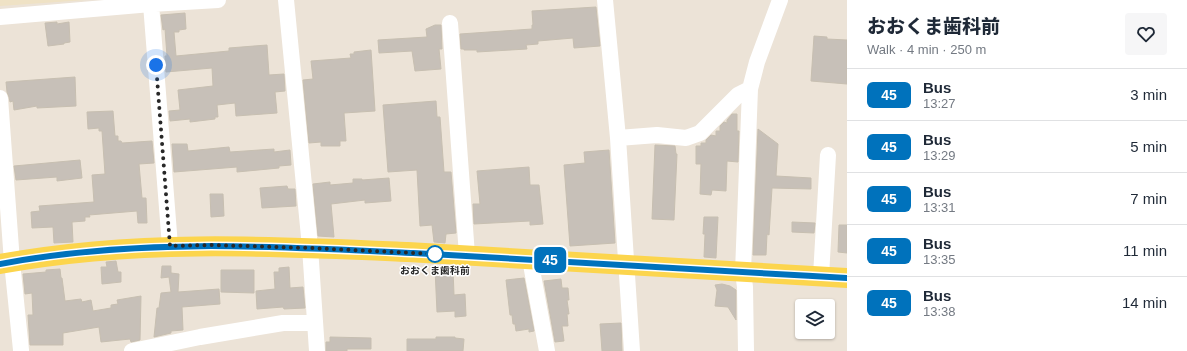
<!DOCTYPE html>
<html lang="en">
<head>
<meta charset="utf-8">
<style>
	body { margin:0; font-family:Arial,"Noto Sans JP",sans-serif; background:#f6f6f7; color:#1f2937; height:100vh; display:flex; flex-direction:column; font-size:15px; white-space:nowrap }
	* { box-sizing:border-box; margin:0 }
	p { font-size:13px; color:#747a83 }
	.icon { flex:none; width:22px; height:22px; fill:none; stroke:currentColor; stroke-width:2; stroke-linecap:round; stroke-linejoin:round }
	.map { position:relative; flex:1; overflow:hidden }
	.details { display:flex; flex-direction:column; background:#fff; width:340px }
	.details>* { flex:none }
	.badge { padding:0 8px; border-radius:6px; font-size:14px; line-height:26px }
	.tools { position:absolute; left:795px; top:299px; display:grid; gap:8px }
	.tools a { display:grid; place-items:center; width:40px; height:40px; border-radius:4px; background:#fff; box-shadow:0 1px 3px #0004; font-size:20px }
	.you { position:absolute; width:20px; height:20px; margin:-10px; border:3px solid #fff; border-radius:50%; background:#1a73e8; box-shadow:0 0 0 6px #1a73e833 }
	.map>.badge { position:absolute; translate:-50% -50%; box-shadow:0 0 0 2px #fff }
	.round { display:grid; place-items:center; flex:none; width:42px; height:42px; border-radius:4px; background:#f6f6f7 }
	.head { display:flex; align-items:center; justify-content:space-between; height:68px; padding:0 20px }
	h1 { font-size:19px; font-weight:800; line-height:30px }
	ul { padding:0; list-style:none }
	li { display:flex; align-items:center; gap:12px; height:52px; padding:0 20px; border-top:1px solid #e0e1e3 }
	li div { flex:1 }
	li b { display:block; font-size:15px }
	li em { font-style:normal }
	li .badge { min-width:44px; font-weight:700; text-align:center }
	main { display:flex; flex:1; min-height:0 }
	.map>svg:first-child { display:block }
</style>
</head>
<body>
<main>
<div class="map">
<svg width="847" height="351" viewBox="0 0 847 351">
	<rect width="100%" height="100%" fill="#ece3d7"/>
	<path fill="#efe2c5" d="M 0,0 L 86,0 L 0,6 Z"/>
	<path fill="#c7c0b8" stroke="#c7bfb1" d="M 596,7 L 600,46 L 574,48 L 573,38 L 538,41 L 538,44 L 526,45 L 527,49 L 477,52 L 477,50 L 464,50 L 464,49 L 461,49 L 460,34 L 532,29 L 532,25 L 533,25 L 532,11 Z
		M 185,13 L 186,29 L 179,30 L 179,32 L 174,32 L 176,56 L 229,51 L 229,48 L 267,45 L 269,75 L 284,74 L 285,91 L 275,92 L 277,113 L 236,116 L 235,103 L 217,105 L 218,117 L 215,117 L 215,119 L 190,122 L 190,119 L 170,121 L 169,111 L 180,110 L 178,90 L 213,86 L 212,68 L 166,72 L 165,56 L 167,56 L 165,29 L 163,30 L 161,15 Z
		M 57,22 L 57,24 L 69,22 L 70,42 L 64,43 L 64,44 L 48,46 L 45,23 Z
		M 435,25 L 441,25 L 442,49 L 439,49 L 441,69 L 415,71 L 412,51 L 379,53 L 378,40 L 427,37 L 426,29 Z
		M 814,36 L 827,37 L 827,39 L 847,40 L 847,84 L 811,81 Z
		M 371,50 L 375,111 L 344,113 L 346,141 L 340,141 L 340,146 L 321,146 L 321,142 L 309,143 L 303,80 L 313,79 L 311,61 L 351,58 L 350,54 L 354,54 L 354,52 Z
		M 75,77 L 76,106 L 37,108 L 37,106 L 14,110 L 13,101 L 10,102 L 9,97 L 7,92 L 6,82 Z
		M 436,101 L 437,117 L 440,117 L 444,172 L 451,172 L 456,233 L 446,234 L 445,243 L 434,242 L 432,225 L 420,226 L 417,170 L 388,172 L 383,105 Z
		M 113,111 L 115,136 L 118,136 L 118,141 L 121,141 L 122,143 L 152,141 L 154,163 L 139,164 L 142,198 L 146,198 L 147,223 L 138,223 L 137,211 L 89,215 L 90,217 L 85,217 L 85,221 L 72,222 L 73,242 L 54,243 L 53,227 L 32,228 L 31,212 L 40,211 L 39,206 L 94,202 L 92,175 L 105,174 L 102,131 L 99,131 L 99,128 L 88,129 L 87,112 Z
		M 732,114 L 737,114 L 737,131 L 739,131 L 738,162 L 727,161 L 726,191 L 712,190 L 711,195 L 700,194 L 701,164 L 696,164 L 696,146 L 701,146 L 701,143 L 706,143 L 706,140 L 711,135 L 716,136 L 716,131 L 720,131 L 720,126 L 724,122 L 727,123 L 727,120 Z
		M 758,129 L 778,144 L 776,176 L 811,178 L 811,189 L 772,188 L 769,235 L 767,234 L 766,255 L 753,255 Z
		M 172,144 L 187,144 L 188,151 L 229,147 L 230,152 L 274,149 L 274,152 L 290,150 L 291,165 L 279,166 L 279,168 L 237,172 L 237,167 L 174,172 Z
		M 655,145 L 675,146 L 676,154 L 677,154 L 674,220 L 652,219 Z
		M 609,150 L 615,243 L 570,246 L 564,165 L 585,163 L 584,152 Z
		M 80,160 L 82,178 L 57,181 L 57,177 L 16,180 L 14,166 Z
		M 529,167 L 530,185 L 539,185 L 543,224 L 530,225 L 530,221 L 474,224 L 473,204 L 480,204 L 477,171 Z
		M 389,178 L 391,201 L 365,203 L 365,200 L 331,204 L 334,237 L 318,236 L 313,184 L 330,182 L 330,185 L 353,183 L 353,179 L 362,179 L 362,180 Z
		M 287,186 L 288,189 L 295,189 L 296,206 L 262,208 L 260,188 Z
		M 210,194 L 223,194 L 224,216 L 211,217 Z
		M 704,217 L 718,217 L 716,258 L 704,257 L 705,234 L 703,234 Z
		M 792,222 L 815,223 L 814,233 L 792,232 Z
		M 839,225 L 847,225 L 847,253 L 838,252 Z
		M 116,261 L 118,272 L 121,272 L 121,282 L 102,284 L 101,267 L 107,267 L 106,262 Z
		M 162,266 L 171,266 L 171,273 L 179,274 L 178,292 L 219,289 L 220,304 L 182,307 L 183,330 L 171,331 L 171,333 L 154,337 L 157,308 L 159,308 L 161,293 L 171,292 L 169,277 L 161,278 Z
		M 289,267 L 290,288 L 303,287 L 305,308 L 284,309 L 283,307 L 257,309 L 256,291 L 275,289 L 274,272 L 279,272 L 279,268 Z
		M 60,269 L 61,278 L 62,278 L 65,301 L 81,299 L 82,302 L 91,300 L 93,311 L 111,308 L 111,305 L 118,304 L 117,300 L 141,296 L 140,340 L 131,342 L 130,339 L 101,342 L 99,327 L 63,333 L 63,345 L 30,345 L 28,315 L 33,315 L 32,293 L 25,294 L 23,274 L 46,272 L 46,270 Z
		M 435,269 L 453,269 L 454,295 L 465,294 L 466,316 L 455,317 L 455,311 L 437,312 Z
		M 221,270 L 254,270 L 254,293 L 221,292 Z
		M 524,278 L 534,331 L 529,332 L 529,329 L 516,331 L 515,324 L 513,324 L 512,315 L 510,315 L 506,280 Z
		M 561,279 L 562,288 L 568,288 L 569,300 L 567,300 L 569,314 L 567,314 L 568,326 L 562,326 L 564,341 L 555,342 L 544,281 Z
		M 722,284 L 730,286 L 736,290 L 736,320 L 728,307 L 715,306 L 717,290 L 715,285 Z
		M 621,323 L 622,351 L 602,351 L 600,324 Z
		M 330,337 L 371,338 L 371,349 L 347,349 L 347,351 L 326,351 L 326,342 L 330,342 Z
		M 436,337 L 455,337 L 455,338 L 464,339 L 463,351 L 407,351 L 407,339 L 436,339 Z"/>
	<g fill="none" stroke-linecap="round" stroke-linejoin="round">
		<path stroke="#fff" stroke-width="16" d="M 286,0 L 310,247 L 317,351
			M 605,0 L 618,138 L 632,351
			M 151,4 L 170,246
			M 0,17 L 151,4 L 218,0
			M 450,23 L 467,255
			M 0,98 L 12,262 L 21,350
			M 618,138 L 657,135 L 686,138 L 700,133 L 738,95 L 750,89
			M 530,259 L 547,351
			M 821,276 L 828,155
			M 132,351 L 200,337 L 283,323 L 315,323
			M 746,351 L 745,287 L 743,272 L 750,89 L 757,62 L 780,0"/>
		<path stroke="#fcd54d" stroke-width="20" d="M 0,264 C 135,239 272,246 408,252 C 555,260 701,270 847,278"/>
	</g>
	<g fill="none" stroke-linecap="round" stroke-linejoin="round">
		<defs>
			<path id="line" d="M 0,264 C 136,238 275,246 413,253 C 557,260 702,270 847,278"/>
		</defs>
		<use href="#line" stroke="#fff" stroke-width="9"/>
		<use href="#line" stroke="#0072bc" stroke-width="6"/>
		<path stroke="#282828" stroke-width="4" stroke-dasharray="0 7.2" d="M 156,65 L 170,246 L 212,245 L 310,248 L 435,254"/>
	</g>
	<circle fill="#fff" stroke="#0072bc" stroke-width="2" cx="435" cy="254" r="8"/>
	<g text-anchor="middle" dominant-baseline="central" stroke-width="3" stroke-linejoin="round" paint-order="stroke">
		<g font-size="10" font-weight="bold" fill="#282828" stroke="#fff">
			<text x="435" y="270">おおくま歯科前</text>
		</g>
	</g>
</svg>
<div class="tools">
<a><svg class="icon" aria-label="layers" viewBox="0 0 24 24"><path d="M12 4l9 5-9 5-9-5zM3 14l9 5 9-5"/></svg></a>
</div>
<div class="you" style="left:156px;top:65px"></div>
<b class="badge" style="left:550px;top:260px;background:#0072bc;color:#fff">45</b>
</div>
<section class="details">
<div class="head"><div><h1>おおくま歯科前</h1><p>Walk · 4 min · 250 m</p></div><a class="round"><svg class="icon" aria-label="heart" viewBox="0 0 24 24"><path d="M12 20l-8-8c-3-5 5-10 8-4 3-6 11-1 8 4z"/></svg></a></div>
<ul>
<li><span class="badge" style="background:#0072bc;color:#fff">45</span><div><b>Bus</b><p>13:27</p></div><em>3 min</em></li>
<li><span class="badge" style="background:#0072bc;color:#fff">45</span><div><b>Bus</b><p>13:29</p></div><em>5 min</em></li>
<li><span class="badge" style="background:#0072bc;color:#fff">45</span><div><b>Bus</b><p>13:31</p></div><em>7 min</em></li>
<li><span class="badge" style="background:#0072bc;color:#fff">45</span><div><b>Bus</b><p>13:35</p></div><em>11 min</em></li>
<li><span class="badge" style="background:#0072bc;color:#fff">45</span><div><b>Bus</b><p>13:38</p></div><em>14 min</em></li>
</ul>
</section>
</main>
</body>
</html>
